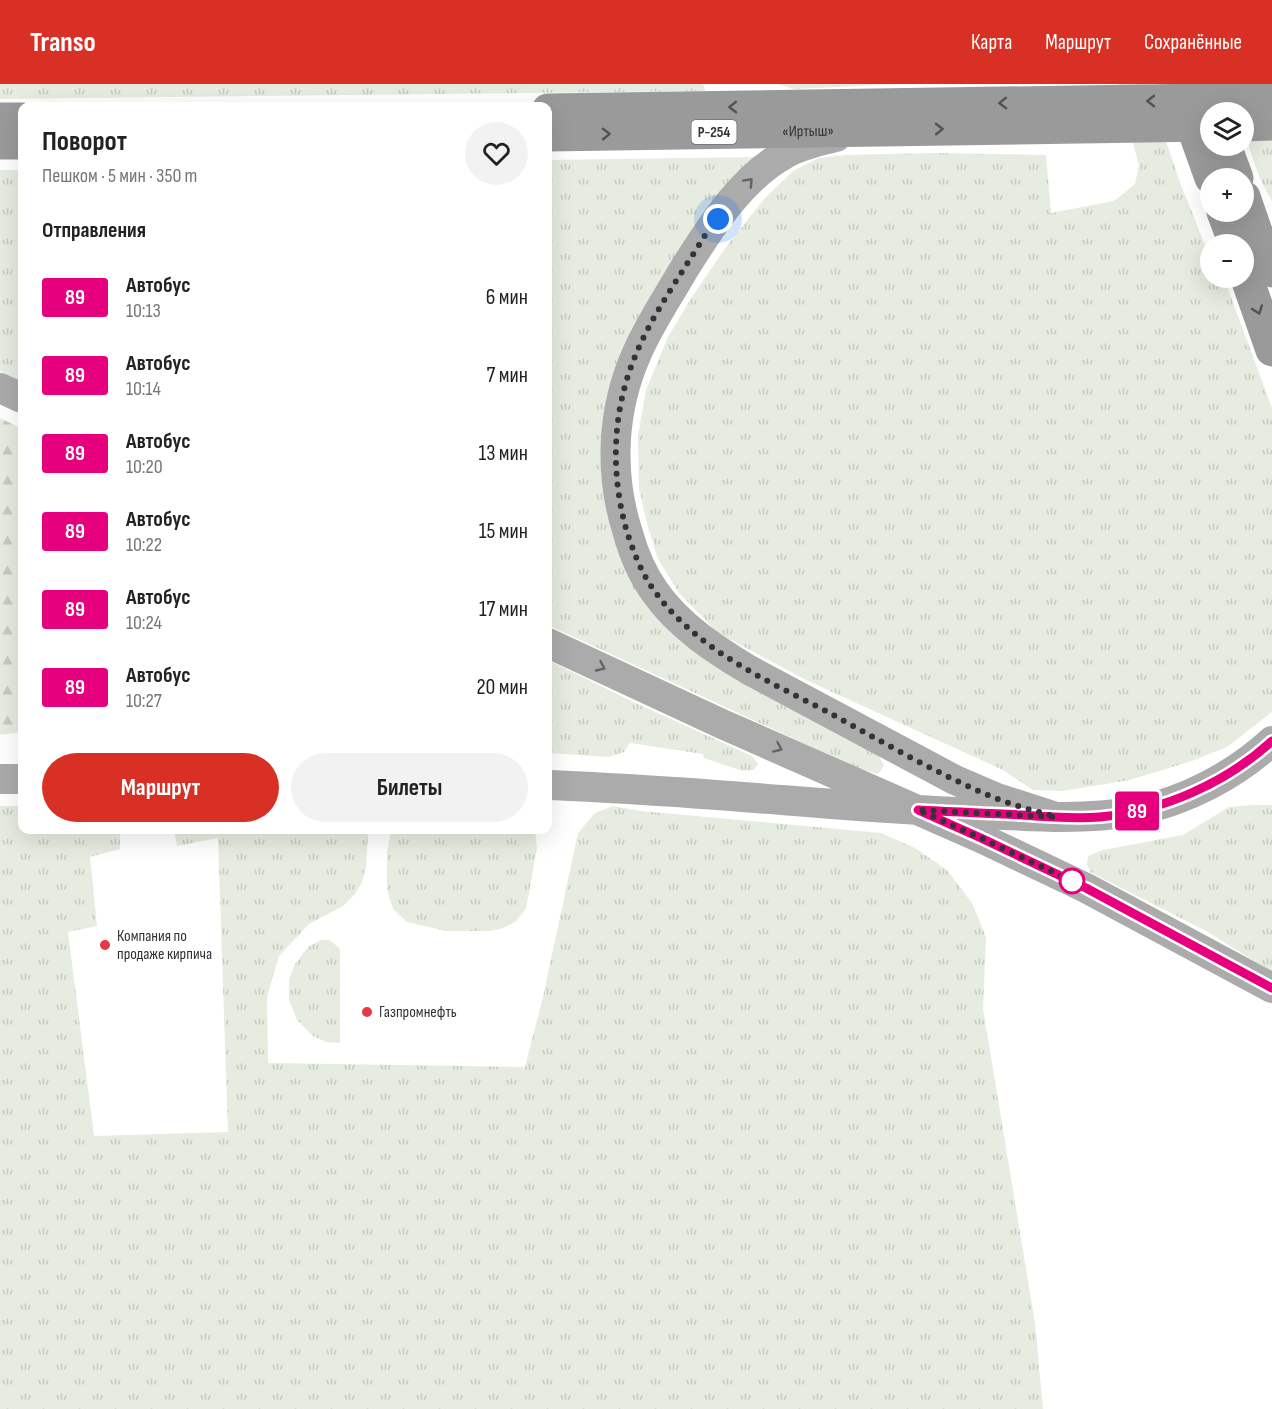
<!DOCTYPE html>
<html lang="ru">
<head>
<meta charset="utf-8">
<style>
	body { margin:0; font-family:"Sofia Sans Condensed",sans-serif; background:#f2f2f2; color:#222; height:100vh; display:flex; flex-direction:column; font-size:22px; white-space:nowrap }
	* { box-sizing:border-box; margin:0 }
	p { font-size:20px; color:#767676 }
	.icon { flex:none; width:33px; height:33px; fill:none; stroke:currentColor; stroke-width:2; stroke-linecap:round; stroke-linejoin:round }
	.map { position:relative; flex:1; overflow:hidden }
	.panel { position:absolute; left:18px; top:18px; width:534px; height:732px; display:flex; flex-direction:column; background:#fff; border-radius:12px; box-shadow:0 6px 24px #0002 }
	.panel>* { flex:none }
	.badge { padding:0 12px; border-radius:4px; font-size:21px; line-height:39px }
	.fabs { position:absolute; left:1200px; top:18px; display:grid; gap:12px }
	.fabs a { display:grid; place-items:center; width:54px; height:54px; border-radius:50%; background:#fff; box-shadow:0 6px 24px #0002; font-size:30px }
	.you { position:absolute; width:30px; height:30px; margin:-15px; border:4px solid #fff; border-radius:50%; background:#1a73e8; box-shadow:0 0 0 9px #1a73e833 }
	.map>.badge { position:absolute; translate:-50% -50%; box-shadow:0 0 0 3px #fff }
	h2 { padding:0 24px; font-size:22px; line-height:54px }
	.round { display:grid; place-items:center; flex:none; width:63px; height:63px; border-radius:32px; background:#f2f2f2 }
	.overview { display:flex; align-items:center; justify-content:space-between; height:102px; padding:0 24px }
	h1 { font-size:28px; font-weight:700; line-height:45px }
	.cta { display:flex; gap:12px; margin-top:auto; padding:12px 24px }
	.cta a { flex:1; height:69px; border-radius:36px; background:#d93025; color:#fff; font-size:24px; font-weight:700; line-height:69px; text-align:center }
	.cta a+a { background:#f2f2f2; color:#222 }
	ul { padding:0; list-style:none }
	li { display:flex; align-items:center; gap:18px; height:78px; padding:0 24px }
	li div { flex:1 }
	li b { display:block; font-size:22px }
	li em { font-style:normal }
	li .badge { min-width:66px; font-weight:700; text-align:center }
	header { display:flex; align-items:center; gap:36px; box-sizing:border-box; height:84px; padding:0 30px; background:#d93025; color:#fff }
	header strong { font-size:28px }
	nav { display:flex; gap:33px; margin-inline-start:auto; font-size:21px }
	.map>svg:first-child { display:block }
</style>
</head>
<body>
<header>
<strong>Transo</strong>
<nav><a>Карта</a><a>Маршрут</a><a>Сохранённые</a></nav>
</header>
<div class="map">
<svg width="1272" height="1325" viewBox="0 0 1272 1325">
	<defs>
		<pattern id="grass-tufts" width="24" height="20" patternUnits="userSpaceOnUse" patternTransform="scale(1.5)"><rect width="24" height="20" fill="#e6ecdf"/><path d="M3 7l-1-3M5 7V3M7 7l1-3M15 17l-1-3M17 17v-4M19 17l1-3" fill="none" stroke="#c6cbc0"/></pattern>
		<pattern id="forest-firs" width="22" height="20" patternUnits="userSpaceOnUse" patternTransform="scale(1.5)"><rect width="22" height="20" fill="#e6ecdf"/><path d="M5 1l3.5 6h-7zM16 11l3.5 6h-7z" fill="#c6cbc0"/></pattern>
	</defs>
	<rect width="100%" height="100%" fill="#fff"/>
	<path fill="url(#grass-tufts)" d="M 0,0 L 701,0 L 704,2 L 705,7 L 0,15 Z
		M 778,0 L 900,0 L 794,5 Z
		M 1118,0 L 1146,0 L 1181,101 L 1207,166 L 1210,172 L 1210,194 L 1224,194 L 1272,324 L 1272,628 L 1227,663 L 1192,677 L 1130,696 L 1062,707 L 1033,706 L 1003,686 L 806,596 L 718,549 L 679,509 L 658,475 L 648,443 L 639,405 L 638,352 L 646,306 L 668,253 L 690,216 L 726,163 L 765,114 L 793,87 L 819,74 L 845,71 L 936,69 L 1046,71 L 1051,129 L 1114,117 L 1135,100 L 1139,82 Z
		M 1272,0 L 1272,117 C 1258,95 1251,70 1244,45 Z
		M 758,73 L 621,274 L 622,465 L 749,603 L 879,672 L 884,682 L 878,690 L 857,684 L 548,541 L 548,76 Z
		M 0,86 L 22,86 L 22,298 L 0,287 Z
		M 548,576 L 627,615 L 752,672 L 758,680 L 754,686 L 743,687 L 704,674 L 703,670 L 630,659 L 624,668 L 608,673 L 548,669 Z
		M 1253,721 L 1272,721 L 1272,888 L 1206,847 L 1090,788 L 1087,780 L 1088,772 L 1103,766 L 1183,751 L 1229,723 Z
		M 0,722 L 22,722 L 22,746 L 120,746 L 120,765 L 90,773 L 97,842 L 68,848 L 94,1052 L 228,1048 L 218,754 L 177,762 L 174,746 L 366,746 L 368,751 L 366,783 L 362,798 L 355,810 L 343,822 L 309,840 L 279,872 L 267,913 L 268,979 L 525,983 L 543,913 L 578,749 L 595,729 L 613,722 L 641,727 L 881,749 L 915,764 L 947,786 L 972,819 L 986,853 L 983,925 L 1035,1239 L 1043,1325 L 0,1325 Z
		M 391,746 L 535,746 L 537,764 L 526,825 L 515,838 L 501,845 L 489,847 L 446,847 L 407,838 L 393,825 L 387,805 L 387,768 Z
		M 321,856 L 330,856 L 340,865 L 340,959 L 326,958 L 313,952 L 297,936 L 289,916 L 289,896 L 295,880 L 308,863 Z"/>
	<path fill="url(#forest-firs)" d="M 0,334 L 22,345 L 22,648 L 0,651 Z"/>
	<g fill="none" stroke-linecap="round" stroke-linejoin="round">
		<path stroke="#ababab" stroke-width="30" d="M 836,53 C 819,57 800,61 785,70 C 741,94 710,144 684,185 C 668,213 650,239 637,269 C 612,325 609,388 627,446 C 633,468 642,490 655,508 C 679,542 714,565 749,586 L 955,696 L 997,714 L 1056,733
			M 0,304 L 22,314
			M 548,559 L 722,640 L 981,754 L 1086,804 L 1272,904
			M 0,695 L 22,695
			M 548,701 C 579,702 611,704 643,706 C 747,712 851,723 955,728 C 1016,731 1077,738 1136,727 C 1186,717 1235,691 1272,657"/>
		<g stroke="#9a9a9a" stroke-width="33">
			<path d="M 1185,21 L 1211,94"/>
			<path d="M 548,26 L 1272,15"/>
			<path d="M 0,35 L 22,35"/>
			<path d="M 1244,41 L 1272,40"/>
			<path id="s1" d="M 548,51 L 1210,41"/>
			<path d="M 0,59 L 22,59"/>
			<path d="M 1225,62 L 1237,94"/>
			<path d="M 1244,113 L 1267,179 L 1272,187"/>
			<path d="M 1223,128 L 1235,160"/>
			<path d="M 1244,186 L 1272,266"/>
		</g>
	</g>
	<defs><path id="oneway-chevron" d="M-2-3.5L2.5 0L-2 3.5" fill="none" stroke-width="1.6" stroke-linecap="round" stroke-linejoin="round" transform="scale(1.5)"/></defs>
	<g stroke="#525252">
		<use href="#oneway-chevron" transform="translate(1151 17) rotate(179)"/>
		<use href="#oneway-chevron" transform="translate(1003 19) rotate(179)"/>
		<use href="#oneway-chevron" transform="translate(733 23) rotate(179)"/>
		<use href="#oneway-chevron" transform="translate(939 45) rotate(-1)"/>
		<use href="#oneway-chevron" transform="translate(606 50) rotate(-1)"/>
		<use href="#oneway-chevron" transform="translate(1258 226) rotate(70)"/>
	</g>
	<g stroke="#636363">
		<use href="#oneway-chevron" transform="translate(749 98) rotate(-47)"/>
		<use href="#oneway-chevron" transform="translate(601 583) rotate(25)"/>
		<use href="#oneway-chevron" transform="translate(778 664) rotate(24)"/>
	</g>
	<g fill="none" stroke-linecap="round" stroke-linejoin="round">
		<defs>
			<path id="line" d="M 1272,657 C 1226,699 1163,727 1100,733 C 1074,735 1048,733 1022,731 C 988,729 953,728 918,726 L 981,754 L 1086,804 L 1272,904"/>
		</defs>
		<use href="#line" stroke="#fff" stroke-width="14"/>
		<use href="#line" stroke="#e6007e" stroke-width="9"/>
		<path stroke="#333" stroke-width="6" stroke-dasharray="0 10.8" d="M 718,135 L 707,148 C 683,188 654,227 636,270 C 612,327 610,389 627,448 C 634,469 642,491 656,509 C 668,526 684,541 700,554 C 738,584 783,605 826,627 C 881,657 937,690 995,714 C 1015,722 1036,727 1056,733 L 918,726 L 981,754 L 1072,797"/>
	</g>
	<circle fill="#fff" stroke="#e6007e" stroke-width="3" cx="1072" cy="797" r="12"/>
	<g fill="#e63946" stroke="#fff" stroke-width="2">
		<circle cx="105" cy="861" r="6"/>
		<circle cx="367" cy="928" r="6"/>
	</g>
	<g text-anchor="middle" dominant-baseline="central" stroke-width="6" stroke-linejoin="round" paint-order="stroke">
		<rect fill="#fff" stroke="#707070" stroke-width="1.5" x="691.5" y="36" width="45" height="24" rx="4.5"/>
		<g font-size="15" font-weight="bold" fill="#333">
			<text x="714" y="48">Р-254</text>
		</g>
		<g font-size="16" fill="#333" stroke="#fff">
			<text stroke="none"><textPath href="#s1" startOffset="260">«Иртыш»</textPath></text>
		</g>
		<g font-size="16" fill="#333" stroke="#fff" text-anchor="start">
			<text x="117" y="852">Компания по<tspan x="117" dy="18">продаже кирпича</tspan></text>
			<text x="379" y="928">Газпромнефть</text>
		</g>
	</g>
</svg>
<div class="fabs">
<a><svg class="icon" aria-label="layers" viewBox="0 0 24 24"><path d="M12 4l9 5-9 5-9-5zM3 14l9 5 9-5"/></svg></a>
<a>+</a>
<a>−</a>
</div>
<div class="you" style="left:718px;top:135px"></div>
<b class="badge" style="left:1137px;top:727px;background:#e6007e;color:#fff">89</b>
<section class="panel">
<div class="overview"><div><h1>Поворот</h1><p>Пешком · 5 мин · 350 m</p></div><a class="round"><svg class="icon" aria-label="heart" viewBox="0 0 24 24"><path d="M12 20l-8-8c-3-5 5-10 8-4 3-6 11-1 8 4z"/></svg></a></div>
<h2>Отправления</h2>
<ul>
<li><span class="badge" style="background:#e6007e;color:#fff">89</span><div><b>Автобус</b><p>10:13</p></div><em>6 мин</em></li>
<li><span class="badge" style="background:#e6007e;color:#fff">89</span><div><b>Автобус</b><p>10:14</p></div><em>7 мин</em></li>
<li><span class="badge" style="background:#e6007e;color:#fff">89</span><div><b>Автобус</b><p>10:20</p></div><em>13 мин</em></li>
<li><span class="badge" style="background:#e6007e;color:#fff">89</span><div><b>Автобус</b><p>10:22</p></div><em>15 мин</em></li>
<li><span class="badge" style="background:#e6007e;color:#fff">89</span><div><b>Автобус</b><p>10:24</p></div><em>17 мин</em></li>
<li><span class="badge" style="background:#e6007e;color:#fff">89</span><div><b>Автобус</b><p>10:27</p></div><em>20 мин</em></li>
</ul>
<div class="cta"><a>Маршрут</a><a>Билеты</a></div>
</section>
</div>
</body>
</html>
